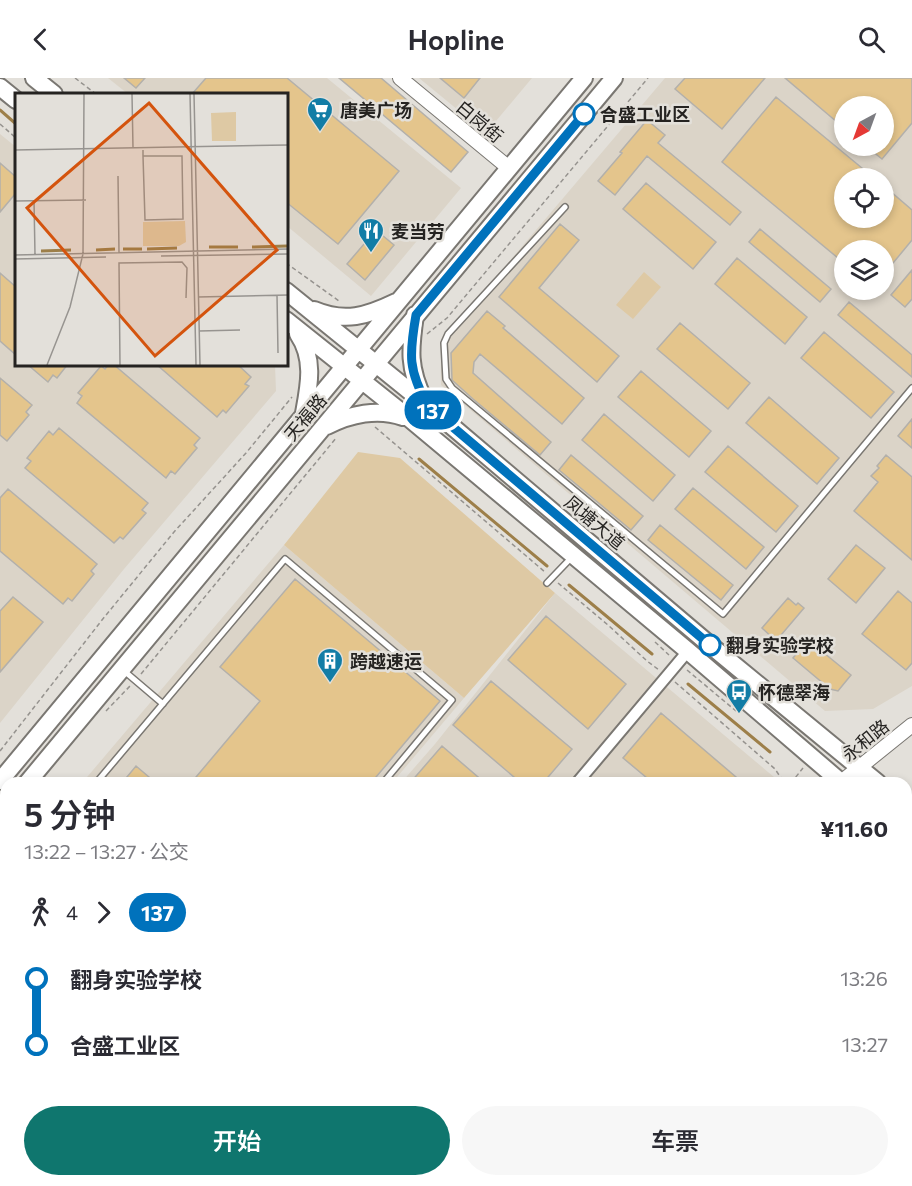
<!DOCTYPE html>
<html lang="zh">
<head>
<meta charset="utf-8">
<style>
	body { margin:0; font-family:Commissioner,"Noto Sans SC",sans-serif; background:#f7f7f7; color:#2b2b33; height:100vh; display:flex; flex-direction:column; font-size:22px; white-space:nowrap }
	* { box-sizing:border-box; margin:0 }
	p { font-size:20px; color:#7c7c81 }
	.icon { flex:none; width:33px; height:33px; fill:none; stroke:currentColor; stroke-width:2; stroke-linecap:round; stroke-linejoin:round }
	.map { position:relative; flex:1; overflow:hidden }
	.details { position:absolute; left:0px; top:699px; width:912px; height:410px; display:flex; flex-direction:column; background:#fff; border-radius:18px 18px 0 0; box-shadow:0 3px 9px #0003 }
	.details>* { flex:none }
	.badge { padding:0 12px; border-radius:20px; font-size:21px; line-height:39px }
	.needle { width:39px; rotate:221deg }
	.controls { position:absolute; left:834px; top:18px; display:grid; gap:12px }
	.controls a { display:grid; place-items:center; width:60px; height:60px; border-radius:50%; background:#fff; box-shadow:0 3px 9px #0003; font-size:30px }
	.map>.badge { position:absolute; translate:-50% -50%; box-shadow:0 0 0 3px #fff }
	.legs { display:flex; align-items:center; gap:9px; height:66px; padding:0 24px; font-size:20px }
	.legs p { margin-inline-start:auto }
	.head { display:flex; align-items:center; justify-content:space-between; height:102px; padding:0 24px }
	h1 { font-size:33px; font-weight:600; line-height:45px }
	.action { display:flex; gap:12px; margin-top:auto; padding:12px 24px }
	.action a { flex:1; height:69px; border-radius:36px; background:#0f766e; color:#fff; font-size:24px; font-weight:600; line-height:69px; text-align:center }
	.action a+a { background:#f7f7f7; color:#2b2b33 }
	ul { padding:0 24px; list-style:none }
	li { display:flex; align-items:center; gap:21px; height:66px; font-size:22px }
	li i { display:grid; place-items:center; width:9px; height:100%; margin:0 8px; background:currentColor }
	li i::after { content:''; width:15px; height:15px; margin:-8px; border:4px solid; border-radius:50%; background:#fff }
	li p { margin-inline-start:auto }
	li:first-child i { background:linear-gradient(#0000 50%,currentColor 0) }
	li:last-child i { background:linear-gradient(currentColor 50%,#0000 0) }
	header { display:flex; justify-content:space-between; align-items:center; height:78px; padding:0 24px; background:#fff; font-size:27px; font-weight:600 }
	.map>svg:first-child { display:block }
</style>
</head>
<body>
<header><svg class="icon" aria-label="back" viewBox="0 0 24 24"><path d="M15 5l-7 7 7 7"/></svg>Hopline<svg class="icon" aria-label="search" viewBox="0 0 24 24"><circle cx="10" cy="10" r="6"/><path d="M15 15l6 6"/></svg></header>
<div class="map">
<svg width="912" height="1108" viewBox="0 0 912 1108">
	<rect width="100%" height="100%" fill="#e3e0da"/>
	<path fill="#dbd4c8" fill-rule="evenodd" d="M 108,0 L 327,0 L 461,110 L 371,218 L 287,148 L 286,16 L 128,16 Z
		M 419,0 L 532,0 L 486,55 Z
		M 665,0 L 912,0 L 912,608 L 873,631 L 825,633 L 441,307 L 441,264 ZM 844,28 L 884,28 L 884,68 L 844,68 ZM 844,100 L 884,100 L 884,140 L 844,140 ZM 844,172 L 884,172 L 884,212 L 844,212 Z
		M 0,56 L 16,69 L 16,286 L 275,287 L 276,313 L 124,491 L 0,645 Z
		M 284,467 L 464,620 L 392,705 L 82,705 Z
		M 555,515 L 774,699 L 772,705 L 401,705 L 435,666 Z
		M 0,826 L 6,831 L 6,1102 L 114,1103 L 109,1108 L 0,1108 Z
		M 906,870 L 912,875 L 912,1035 L 906,1042 Z
		M 912,1059 L 912,1108 L 868,1108 L 873,1103 L 906,1102 L 906,1065 Z
		M 140,1103 L 367,1102 L 373,1108 L 135,1108 Z"/>
	<path fill="#dec9a4" d="M 644,194 L 661,209 L 633,241 L 616,227 Z
		M 358,374 L 400,380 L 555,515 L 464,620 L 284,467 Z"/>
	<g fill="none" stroke-linecap="round" stroke-linejoin="round">
		<path stroke="#9d7f49" stroke-width="3" d="M 0,32 L 16,46
			M 419,381 L 547,488
			M 569,507 L 652,576
			M 688,606 L 770,674
			M 906,788 L 912,793"/>
	</g>
	<path fill="#e4c58c" stroke="#b3b0ab" stroke-width="1.5" d="M 124,0 L 145,0 L 136,10 Z
		M 206,0 L 287,0 L 399,93 L 338,166 L 286,124 L 286,16 L 192,16 Z
		M 339,0 L 381,0 L 468,74 L 451,94 Z
		M 440,0 L 480,0 L 464,20 Z
		M 685,0 L 765,0 L 722,51 L 675,11 Z
		M 785,0 L 912,0 L 912,45 L 882,81 L 866,68 L 884,68 L 884,28 L 844,28 L 844,50 Z
		M 776,19 L 874,100 L 844,100 L 844,140 L 884,140 L 884,108 L 912,132 L 912,162 L 884,196 L 884,172 L 844,172 L 844,185 L 722,84 Z
		M 647,42 L 665,57 L 658,65 L 741,134 L 730,147 L 647,78 L 615,117 L 598,103 L 622,75 L 620,74 Z
		M 0,85 L 16,99 L 16,115 L 0,134 Z
		M 646,105 L 716,164 L 693,191 L 623,131 Z
		M 560,146 L 579,162 L 539,210 L 619,278 L 597,304 L 499,219 Z
		M 760,151 L 831,211 L 820,224 L 749,164 Z
		M 376,152 L 394,167 L 365,202 L 347,186 Z
		M 737,180 L 807,239 L 785,266 L 715,206 Z
		M 912,192 L 912,221 L 905,229 L 891,217 Z
		M 0,195 L 16,209 L 16,277 L 0,263 Z
		M 849,224 L 912,277 L 912,299 L 838,237 Z
		M 487,233 L 505,248 L 503,250 L 584,320 L 562,346 L 480,276 L 474,284 L 473,295 L 551,364 L 540,377 L 473,321 L 452,302 L 451,275 Z
		M 680,245 L 750,305 L 728,331 L 657,271 Z
		M 824,254 L 894,314 L 871,340 L 801,280 Z
		M 27,286 L 68,286 L 57,300 L 53,297 L 48,304 Z
		M 109,286 L 113,286 L 200,360 L 194,367 L 197,370 L 175,396 L 171,393 L 166,400 L 77,325 L 82,318 L 78,315 L 101,288 L 105,291 Z
		M 156,286 L 237,286 L 251,299 L 245,306 L 249,308 L 226,335 L 223,332 L 217,339 Z
		M 641,293 L 711,353 L 689,379 L 618,319 Z
		M 0,300 L 32,327 L 26,334 L 29,337 L 7,363 L 0,357 Z
		M 769,319 L 839,380 L 817,406 L 746,345 Z
		M 604,336 L 675,397 L 653,423 L 582,362 Z
		M 912,341 L 912,370 L 898,358 Z
		M 59,350 L 148,425 L 142,432 L 146,435 L 123,461 L 120,459 L 114,465 L 25,390 L 31,383 L 27,380 L 49,353 L 53,357 Z
		M 728,368 L 798,428 L 776,454 L 705,394 Z
		M 571,377 L 643,438 L 631,452 L 559,392 Z
		M 886,377 L 912,399 L 912,482 L 854,433 L 878,404 L 871,398 L 879,390 L 877,388 Z
		M 693,410 L 764,469 L 746,491 L 675,431 Z
		M 8,411 L 97,486 L 91,493 L 94,496 L 72,523 L 68,520 L 63,526 L 0,473 L 0,420 Z
		M 660,447 L 733,507 L 721,522 L 648,462 Z
		M 856,467 L 885,490 L 856,525 L 828,501 Z
		M 295,501 L 440,623 L 371,705 L 191,705 L 260,623 L 220,589 Z
		M 898,513 L 912,525 L 912,585 L 906,592 L 862,556 Z
		M 13,519 L 43,544 L 0,594 L 0,533 Z
		M 788,520 L 796,527 L 798,525 L 804,530 L 776,563 L 762,550 Z
		M 546,538 L 626,606 L 588,651 L 508,582 Z
		M 808,562 L 851,597 L 838,613 L 830,611 L 793,580 Z
		M 491,603 L 572,671 L 543,705 L 521,705 L 453,647 Z
		M 661,635 L 743,705 L 653,705 L 623,680 Z
		M 442,668 L 485,705 L 410,705 Z
		M 136,688 L 156,705 L 122,705 Z"/>
	<g fill="none" stroke-linecap="round" stroke-linejoin="round">
		<defs>
			<path id="service" d="M 565,129 L 448,256 L 444,265 L 446,301 L 452,310 L 723,536 L 912,310
				M 547,505 L 571,480
				M 123,592 L 163,626
				M 96,705 L 285,481 L 452,622 L 383,705"/>
			<path id="minor" d="M 577,705 L 688,573
				M 906,1054 L 912,1047
				M 835,1102 L 841,1108
				M 118,1108 L 122,1102
				M 861,1108 L 865,1102"/>
			<path id="tertiary" d="M 400,0 L 509,90
				M 840,705 L 912,647
				M 0,765 L 6,770
				M 385,1102 L 391,1108
				M 404,1102 L 410,1108
				M 476,1108 L 480,1102"/>
			<path id="primary" d="M 34,0 L 54,16
				M 0,9 L 16,22
				M 286,213 L 428,328 L 710,567 L 878,705
				M 314,232 C 345,245 367,238 396,224
				M 415,237 C 410,271 408,290 424,322
				M 286,242 L 410,341 L 688,573 L 842,705
				M 298,256 C 315,281 309,308 304,335
				M 327,348 C 350,336 378,330 403,339
				M 0,703 L 584,0
				M 27,705 L 614,0
				M 906,728 L 912,734
				M 0,737 L 6,730
				M 906,760 L 912,765
				M 0,790 L 6,790"/>
		</defs>
		<use href="#service" stroke="#7a7772" stroke-width="8"/>
		<use href="#minor" stroke="#7a7772" stroke-width="14"/>
		<use href="#tertiary" stroke="#7a7772" stroke-width="16"/>
		<use href="#primary" stroke="#7a7772" stroke-width="20"/>
		<path stroke="#95928e" stroke-width="1.5" stroke-dasharray="4.5 3" stroke-linecap="butt" d="M 75,0 L 96,16
			M 0,46 L 16,60
			M 286,185 L 339,223
			M 427,256 L 447,240 L 648,0
			M 375,349 L 545,494
			M 558,505 L 608,547 L 647,583 L 659,592
			M 655,564 L 669,577
			M 687,592 L 736,633
			M 141,596 L 337,359
			M 675,604 L 775,691 L 783,703 L 783,705
			M 106,633 L 130,608
			M 0,673 L 102,542 L 174,454 L 246,375 L 292,319
			M 791,705 L 803,690"/>
		<use href="#service" stroke="#fff" stroke-width="5"/>
		<use href="#minor" stroke="#fff" stroke-width="10"/>
		<use href="#tertiary" stroke="#fff" stroke-width="14"/>
		<use href="#primary" stroke="#fff" stroke-width="16"/>
	</g>
	<g fill="none" stroke-linecap="round" stroke-linejoin="round">
		<defs>
			<path id="line-1" d="M 584,36 L 416,237 C 409,277 408,292 428,328 L 710,567"/>
		</defs>
		<use href="#line-1" stroke="#fff" stroke-width="14"/>
		<use href="#line-1" stroke="#0072bc" stroke-width="9"/>
	</g>
	<defs>
		<symbol id="supermarket-pin" viewBox="-11 -11 22 30"><path d="M0 17L-7.5 6A9.5 9.5 0 1 1 7.5 6Z" fill="#127da6" stroke="#e3e0da"/><path d="M-6-5.5h2.5l.6 2H6L4.5 2H-2.5L-4.4-4H-6ZM-1.5 3.2a1.3 1.3 0 1 0 .1 0ZM3 3.2a1.3 1.3 0 1 0 .1 0Z" fill="#fff"/></symbol>
		<symbol id="restaurant-pin" viewBox="-11 -11 22 30"><path d="M0 17L-7.5 6A9.5 9.5 0 1 1 7.5 6Z" fill="#127da6" stroke="#e3e0da"/><path d="M-5-6h1v4h1v-4h1v4h1v-4h1v5L-1.5 .5V6h-2V.5L-5-1ZM5-6V6H3V1.5H1.5Q1.5-4 5-6Z" fill="#fff"/></symbol>
		<symbol id="building-pin" viewBox="-11 -11 22 30"><path d="M0 17L-7.5 6A9.5 9.5 0 1 1 7.5 6Z" fill="#127da6" stroke="#e3e0da"/><path d="M-4-6H4V6H1V3H-1V6H-4ZM-2.5-4.3h1.7v1.8h-1.7ZM.8-4.3h1.7v1.8H.8ZM-2.5-1h1.7V.8h-1.7ZM.8-1h1.7V.8H.8Z" fill="#fff"/></symbol>
		<symbol id="bus-pin" viewBox="-11 -11 22 30"><path d="M0 17L-7.5 6A9.5 9.5 0 1 1 7.5 6Z" fill="#127da6" stroke="#e3e0da"/><path d="M-5-6H5V4H4V6H2V4H-2V6H-4V4H-5ZM-3.5-4V0h7V-4ZM-3.5 1.2v1.5H-2V1.2ZM2 1.2v1.5H3.5V1.2Z" fill="#fff"/></symbol>
	</defs>
	<g fill-rule="evenodd">
		<use href="#supermarket-pin" x="305" y="17" width="30" height="40"/>
		<use href="#restaurant-pin" x="356" y="138" width="30" height="40"/>
		<use href="#building-pin" x="315" y="568" width="30" height="40"/>
		<use href="#bus-pin" x="724" y="599" width="30" height="40"/>
	</g>
	<g fill="#fff" stroke="#0072bc" stroke-width="3">
		<circle cx="584" cy="36" r="10"/>
		<circle cx="710" cy="567" r="10"/>
	</g>
	<g text-anchor="middle" dominant-baseline="central" stroke-width="5" stroke-linejoin="round" paint-order="stroke">
		<g font-size="18" font-weight="bold" fill="#252321" stroke="#e3e0da" text-anchor="start">
			<text x="340" y="32">唐美广场</text>
			<text x="391" y="153">麦当劳</text>
			<text x="350" y="583">跨越速运</text>
			<text x="758" y="614">怀德翠海</text>
		</g>
		<g font-size="18" font-weight="bold" fill="#252321" stroke="#e3e0da" text-anchor="start">
			<text x="600" y="36">合盛工业区</text>
			<text x="726" y="567">翻身实验学校</text>
		</g>
		<g font-size="18" fill="#252321" stroke="#e3e0da">
			<text transform="translate(480 43) rotate(40)">白岗街</text>
			<text transform="translate(305 339) rotate(-50)">天福路</text>
			<text transform="translate(595 444) rotate(40)">凤塘大道</text>
			<text transform="translate(865 662) rotate(-39)">永和路</text>
		</g>
	</g>
	<g transform="translate(15 15)">
		<rect width="273" height="273" fill="#e3e0da"/>
		<path d="M 221,19 L 221,48 L 197,48 L 196,20 ZM 170,128 L 171,149 L 164,153 L 128,153 L 128,129 Z" fill="#dec9a4"/>
		<path fill="none" stroke="#9d7f49" stroke-width="3" d="M 194,154 L 223,154M 237,154 L 272,153M 108,156 L 127,156M 132,156 L 162,155M 81,157 L 100,156M 26,158 L 56,157"/>
		<path fill="none" stroke="#979490" stroke-width="1.5" d="M 117,1 L 118,55M 175,1 L 181,272M 179,1 L 185,272M 0,57 L 273,52M 128,57 L 128,63 L 130,127 L 168,126 L 167,63 L 128,63M 103,83 L 104,160M 19,107 L 20,162M 0,108 L 71,107M 0,162 L 273,156M 146,163 L 273,161M 0,166 L 91,164M 262,202 L 263,260M 183,204 L 273,202M 184,238 L 225,237M 32,272 L 55,214 L 68,161 L 69,1M 105,272 L 104,170 L 167,169 L 172,175 L 171,205"/>
		<path fill="#d4540e" fill-opacity="0.15" stroke="#d4540e" stroke-width="3" d="M 134,10 L 262,157 L 140,263 L 12,115 Z"/>
		<rect width="273" height="273" fill="none" stroke="#252321" stroke-width="3"/>
	</g>
</svg>
<div class="controls">
<a><svg class="needle" viewBox="-14 -14 28 28"><path d="M0-13l5 13h-10z" fill="#e53935"/><path d="M0 13l5-13h-10z" fill="#7c7c81"/></svg></a>
<a><svg class="icon" aria-label="locate" viewBox="0 0 24 24"><circle cx="12" cy="12" r="6"/><path d="M12 2v4M12 18v4M2 12h4M18 12h4"/></svg></a>
<a><svg class="icon" aria-label="layers" viewBox="0 0 24 24"><path d="M12 4l9 5-9 5-9-5zM3 14l9 5 9-5"/></svg></a>
</div>
<b class="badge" style="left:433px;top:332px;background:#0072bc;color:#fff">137</b>
<section class="details">
<div class="head"><div><h1>5 分钟</h1><p>13:22 – 13:27 · 公交</p></div><b>¥11.60</b></div>
<div class="legs"><svg class="icon" aria-label="walk" viewBox="0 0 24 24"><circle cx="13" cy="4" r="2"/><path d="M13 8l-2 6 4 7M11 14l-3 7M7 12l3-4h3l4 4"/></svg>4<svg class="icon" aria-label="forward" viewBox="0 0 24 24"><path d="M9 5l7 7-7 7"/></svg><b class="badge" style="background:#0072bc;color:#fff">137</b></div>
<ul>
<li><i style="color:#0072bc"></i><b>翻身实验学校</b><p>13:26</p></li>
<li><i style="color:#0072bc"></i><b>合盛工业区</b><p>13:27</p></li>
</ul>
<div class="action"><a>开始</a><a>车票</a></div>
</section>
</div>
</body>
</html>
